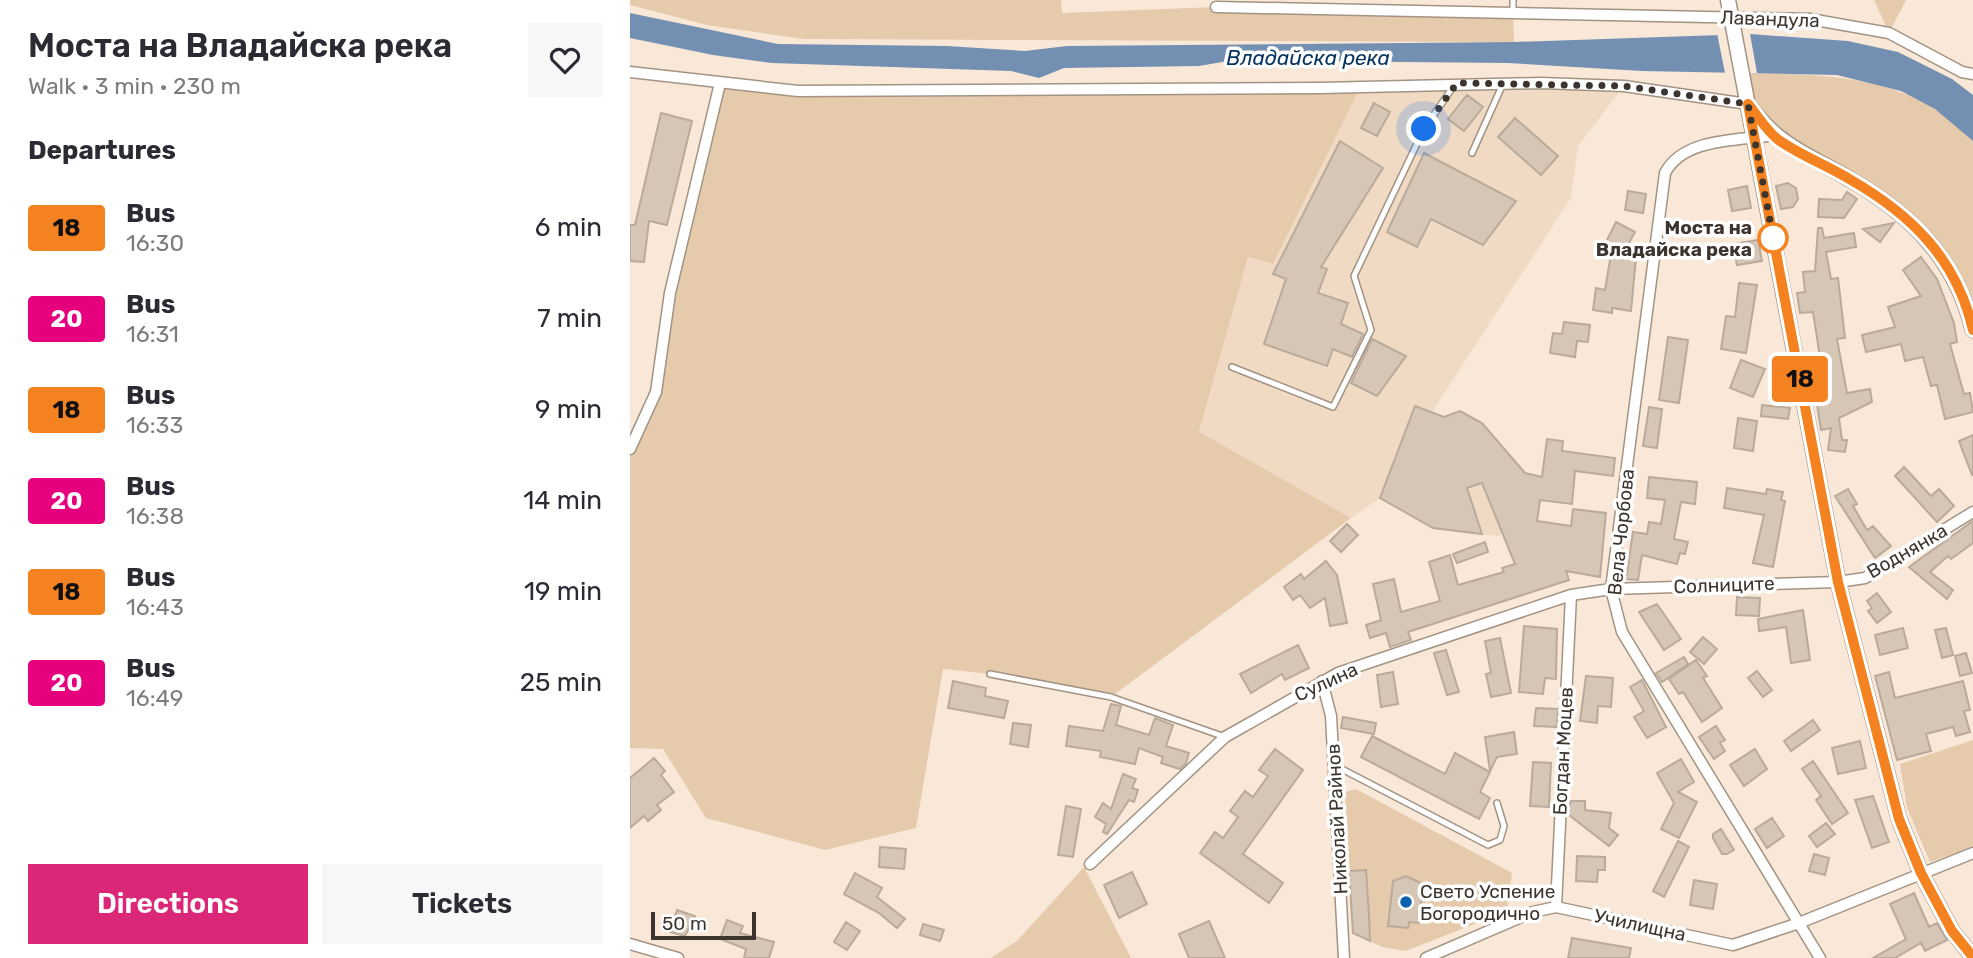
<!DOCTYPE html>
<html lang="en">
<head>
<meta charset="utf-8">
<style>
	body { margin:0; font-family:Rubik,sans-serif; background:#f7f7f7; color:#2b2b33; height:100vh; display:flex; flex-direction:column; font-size:26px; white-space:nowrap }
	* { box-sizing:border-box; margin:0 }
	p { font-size:23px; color:#7c7c81 }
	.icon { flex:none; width:38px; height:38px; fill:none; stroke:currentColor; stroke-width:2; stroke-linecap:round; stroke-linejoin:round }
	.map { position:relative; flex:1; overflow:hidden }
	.drawer { display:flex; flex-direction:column; background:#fff; width:630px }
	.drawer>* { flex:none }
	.badge { padding:0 14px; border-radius:5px; font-size:24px; line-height:46px }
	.scale { position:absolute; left:21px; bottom:18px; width:105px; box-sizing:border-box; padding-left:7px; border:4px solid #3c352f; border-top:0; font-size:19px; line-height:24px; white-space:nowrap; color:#3c352f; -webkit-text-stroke:5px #fff; paint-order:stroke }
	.you { position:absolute; width:35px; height:35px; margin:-18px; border:5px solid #fff; border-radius:50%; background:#1a73e8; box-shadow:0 0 0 10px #1a73e833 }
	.map>.badge { position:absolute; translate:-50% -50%; box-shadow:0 0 0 4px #fff }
	h2 { padding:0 28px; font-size:26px; line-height:63px }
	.round { display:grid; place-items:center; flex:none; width:74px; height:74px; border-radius:0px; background:#f7f7f7 }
	.summary { display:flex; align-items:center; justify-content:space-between; height:119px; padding:0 28px }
	h1 { font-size:33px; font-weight:600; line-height:52px }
	.cta { display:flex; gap:14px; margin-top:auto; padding:14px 28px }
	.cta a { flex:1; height:80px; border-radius:0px; background:#db2777; color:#fff; font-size:28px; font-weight:600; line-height:80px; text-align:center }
	.cta a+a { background:#f7f7f7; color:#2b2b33 }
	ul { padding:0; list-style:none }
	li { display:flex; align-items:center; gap:21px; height:91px; padding:0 28px }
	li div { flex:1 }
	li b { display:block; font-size:26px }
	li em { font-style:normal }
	li .badge { min-width:77px; font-weight:700; text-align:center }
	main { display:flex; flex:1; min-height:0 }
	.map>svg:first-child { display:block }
</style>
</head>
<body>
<main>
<section class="drawer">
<div class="summary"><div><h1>Моста на Владайска река</h1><p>Walk · 3 min · 230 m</p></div><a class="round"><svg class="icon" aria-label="heart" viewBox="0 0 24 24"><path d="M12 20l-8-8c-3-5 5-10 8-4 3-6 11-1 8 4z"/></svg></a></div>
<h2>Departures</h2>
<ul>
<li><span class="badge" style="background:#f58220;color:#111">18</span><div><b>Bus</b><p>16:30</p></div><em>6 min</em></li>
<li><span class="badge" style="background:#e6007e;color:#fff">20</span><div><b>Bus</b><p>16:31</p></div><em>7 min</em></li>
<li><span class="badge" style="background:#f58220;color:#111">18</span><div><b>Bus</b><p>16:33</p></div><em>9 min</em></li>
<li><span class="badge" style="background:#e6007e;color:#fff">20</span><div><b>Bus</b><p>16:38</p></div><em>14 min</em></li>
<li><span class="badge" style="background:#f58220;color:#111">18</span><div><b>Bus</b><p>16:43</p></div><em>19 min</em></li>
<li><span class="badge" style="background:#e6007e;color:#fff">20</span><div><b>Bus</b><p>16:49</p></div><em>25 min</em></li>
</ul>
<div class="cta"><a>Directions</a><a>Tickets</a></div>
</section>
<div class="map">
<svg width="1343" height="958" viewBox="0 0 1343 958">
	<rect width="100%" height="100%" fill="#f9e8d8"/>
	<path fill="#f0dac4" d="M 731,86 L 994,86 L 948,146 L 941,198 L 802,412 L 814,417 L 830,411 L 852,423 L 891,523 L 869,536 L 803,528 L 750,498 L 721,518 L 569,433 L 618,257 L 643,264 Z"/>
	<path fill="#e6caac" d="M 0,0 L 431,0 L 432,13 L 586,7 L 883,13 L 884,42 L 173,39 L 77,25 L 0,5 Z
		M 1244,0 L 1276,0 L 1259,33 Z
		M 1112,73 C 1198,75 1280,73 1343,141 L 1343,330 L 1338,307 L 1283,223 L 1134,124 Z
		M 90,83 L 168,91 L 731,86 L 643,264 L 618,257 L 569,432 L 721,518 L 481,697 L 360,674 L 313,669 L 286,828 L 195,850 L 76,818 L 33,749 L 0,748 L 0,449 L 26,392 L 40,292 Z
		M 1343,740 L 1343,847 L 1300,862 L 1277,808 L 1270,764 Z
		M 726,789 L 882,873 L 877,911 L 776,951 L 752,947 L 723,933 L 715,792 Z
		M 454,867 L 501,958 L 361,958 L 387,941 Z"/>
	<path fill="#7390b2" d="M 0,13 L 148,44 L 317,46 L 395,51 L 437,46 L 884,42 L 1120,34 L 1218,41 L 1268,52 L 1322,79 L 1343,95 L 1343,141 L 1305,109 L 1271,91 L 1207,75 L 1012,71 L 878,63 L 669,61 L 655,66 L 598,61 L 569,66 L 434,68 L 409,78 L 381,71 L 142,63 L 83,55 L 0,38 Z"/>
	<path fill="#f9e8d8" d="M 1087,33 L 1120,34 L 1127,73 L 1095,73 Z"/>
	<path fill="#d6c6b6" stroke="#baaa9a" stroke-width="2" d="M 837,95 L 853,107 L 834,131 L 818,119 Z
		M 744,103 L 760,112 L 747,136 L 731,128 Z
		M 31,113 L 62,121 L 37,225 L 19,221 L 14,262 L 0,261 L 0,225 L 5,225 Z
		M 885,118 L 928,156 L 911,175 L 868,137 Z
		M 710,141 L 753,168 L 691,267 L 697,269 L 688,293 L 718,303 L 711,324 L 733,334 L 722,357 L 703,349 L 697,366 L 634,344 L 656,279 L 643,274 Z
		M 794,153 L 886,201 L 853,245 L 801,219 L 787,247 L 757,232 Z
		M 1158,183 L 1166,188 L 1168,199 L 1163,207 L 1151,209 L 1146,186 Z
		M 1117,186 L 1121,208 L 1102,211 L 1098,190 Z
		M 998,191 L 1016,194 L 1013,213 L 995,210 Z
		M 1217,192 L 1227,199 L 1214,218 L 1188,217 L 1189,199 L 1212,200 Z
		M 986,222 L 1005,232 L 992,256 L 1006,258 L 1001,311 L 982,308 L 982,313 L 963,310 L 966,288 L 975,290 L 982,248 L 975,244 Z
		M 1264,223 L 1250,242 L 1233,229 Z
		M 1188,228 L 1192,228 L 1194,238 L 1224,233 L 1226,247 L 1196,252 L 1201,279 L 1208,278 L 1215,338 L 1207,339 L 1217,393 L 1240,389 L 1242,402 L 1209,418 L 1212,440 L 1217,440 L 1215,452 L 1198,450 L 1201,428 L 1191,430 L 1186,398 L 1196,396 L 1183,312 L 1170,313 L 1167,293 L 1175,292 L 1173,272 L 1185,271 Z
		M 1128,240 L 1132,261 L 1107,265 L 1103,244 Z
		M 1291,257 L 1307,279 L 1324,323 L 1327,342 L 1320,344 L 1334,394 L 1340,393 L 1343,412 L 1315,419 L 1307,385 L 1301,386 L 1293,357 L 1275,361 L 1271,344 L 1236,352 L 1232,335 L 1265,327 L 1258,307 L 1291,296 L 1273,270 Z
		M 1109,283 L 1127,285 L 1116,353 L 1091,349 L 1096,316 L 1105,317 Z
		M 934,322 L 960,325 L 958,342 L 947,341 L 945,357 L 920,353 L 923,333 L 932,334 Z
		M 1038,337 L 1058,340 L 1049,403 L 1029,400 Z
		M 742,339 L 776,356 L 747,396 L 721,383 Z
		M 1111,360 L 1135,369 L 1123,397 L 1100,388 Z
		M 1132,405 L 1160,408 L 1158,419 L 1131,416 Z
		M 785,406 L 814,417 L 830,411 L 852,423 L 895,473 L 912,477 L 917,439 L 933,441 L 932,451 L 985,458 L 983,476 L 945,471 L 942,504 L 910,500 L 907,521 L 941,526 L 943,509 L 976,513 L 970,577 L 936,571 L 939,580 L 778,632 L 781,640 L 760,647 L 756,633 L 740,638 L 736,625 L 751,620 L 743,584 L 764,579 L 771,612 L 810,601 L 799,562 L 820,555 L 828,585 L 874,572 L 872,568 L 885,564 L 852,483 L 837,488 L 852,534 L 803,528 L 750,498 Z
		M 1019,407 L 1032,409 L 1027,448 L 1013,446 Z
		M 1108,418 L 1127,421 L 1123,451 L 1104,448 Z
		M 1343,435 L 1343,475 L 1342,475 L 1329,441 Z
		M 1274,467 L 1301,496 L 1309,489 L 1324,506 L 1307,522 L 1265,476 Z
		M 1019,477 L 1067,482 L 1065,504 L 1051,502 L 1044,539 L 1058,542 L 1055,554 L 1050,553 L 1047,564 L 1012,555 L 1008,580 L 996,579 L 1003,532 L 1017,534 L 1019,522 L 1031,524 L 1035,500 L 1017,498 Z
		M 1097,488 L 1136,494 L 1137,489 L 1153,492 L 1151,500 L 1155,501 L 1143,567 L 1123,563 L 1134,515 L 1094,508 Z
		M 1218,489 L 1227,504 L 1223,506 L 1237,530 L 1243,526 L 1261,546 L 1245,558 L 1205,496 Z
		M 1343,521 L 1343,543 L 1321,559 L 1318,556 L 1300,572 L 1323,590 L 1317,599 L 1279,567 Z
		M 717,524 L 728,535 L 711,552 L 700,541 Z
		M 855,542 L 858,552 L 827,563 L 823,554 Z
		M 696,561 L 707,575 L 717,623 L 700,626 L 695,598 L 680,608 L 670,595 L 663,600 L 654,587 L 671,574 L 674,579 Z
		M 1247,593 L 1261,612 L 1247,623 L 1238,611 L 1242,608 L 1237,601 Z
		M 1107,597 L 1130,598 L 1129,616 L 1106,615 Z
		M 1027,604 L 1051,639 L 1034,650 L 1009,612 Z
		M 1173,610 L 1180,660 L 1161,663 L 1156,627 L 1129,631 L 1128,619 Z
		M 894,626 L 927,629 L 926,679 L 915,678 L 913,694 L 889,692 Z
		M 1273,628 L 1278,648 L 1250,655 L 1245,635 Z
		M 1316,628 L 1323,655 L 1312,658 L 1305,630 Z
		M 1073,637 L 1087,649 L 1074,664 L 1060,652 Z
		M 870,638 L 881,693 L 861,697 L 856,674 L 861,673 L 855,641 Z
		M 668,645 L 679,668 L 655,680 L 652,674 L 621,693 L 610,674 Z
		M 816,650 L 829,692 L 817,695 L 804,653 Z
		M 1336,653 L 1342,673 L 1330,676 L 1325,656 Z
		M 1054,657 L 1058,664 L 1032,682 L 1026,673 Z
		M 1066,660 L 1077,676 L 1073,678 L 1092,708 L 1072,722 L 1053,692 L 1049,694 L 1039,679 Z
		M 1127,671 L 1142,690 L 1133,697 L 1118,678 Z
		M 763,672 L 768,704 L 751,707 L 747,675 Z
		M 1259,672 L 1265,698 L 1333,681 L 1340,710 L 1334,711 L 1340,732 L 1326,736 L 1323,727 L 1296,734 L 1301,751 L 1267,760 L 1245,676 Z
		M 956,676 L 983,678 L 981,707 L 968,706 L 967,723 L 950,721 Z
		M 1012,680 L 1036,727 L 1017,738 L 1004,717 L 1014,711 L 1000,687 Z
		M 323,681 L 356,688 L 355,696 L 378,701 L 374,718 L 318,708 Z
		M 481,704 L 491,706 L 486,725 L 519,735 L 525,718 L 543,725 L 536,746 L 559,753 L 556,763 L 550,769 L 531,763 L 533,757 L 509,748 L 505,764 L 470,757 L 471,751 L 436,746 L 439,726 L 473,731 Z
		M 906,708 L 928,709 L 927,727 L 904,726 Z
		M 713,717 L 746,723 L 744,734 L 711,728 Z
		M 1183,720 L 1190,730 L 1161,751 L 1154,741 Z
		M 383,723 L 401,725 L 398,747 L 380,744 Z
		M 1086,726 L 1095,740 L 1090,743 L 1095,751 L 1084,759 L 1069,737 Z
		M 884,732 L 887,754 L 867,757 L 860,771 L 855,737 Z
		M 742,736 L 815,774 L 825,753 L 860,772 L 850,792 L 860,798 L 849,819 L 731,757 Z
		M 1230,741 L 1236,768 L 1208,774 L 1202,748 Z
		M 645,749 L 673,770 L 613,854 L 653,883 L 639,903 L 570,853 L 585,832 L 593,838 L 608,817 L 600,811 L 615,791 L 623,797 L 638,776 L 629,770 Z
		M 1125,749 L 1137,769 L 1114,786 L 1100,765 Z
		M 24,758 L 35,771 L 31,775 L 44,792 L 27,805 L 31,810 L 18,821 L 14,816 L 0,828 L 0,778 Z
		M 1051,759 L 1064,782 L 1048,792 L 1067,802 L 1049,838 L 1031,829 L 1044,803 L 1027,773 Z
		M 1183,761 L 1218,813 L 1202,824 L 1186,800 L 1191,796 L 1172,769 Z
		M 903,762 L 921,763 L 919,807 L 900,806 Z
		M 493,774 L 506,779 L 502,788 L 508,790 L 504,802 L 499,800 L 477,834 L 473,832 L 476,824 L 465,817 L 473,803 L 481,809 Z
		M 1243,796 L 1259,842 L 1242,848 L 1225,800 Z
		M 940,801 L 955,801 L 955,810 L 981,813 L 979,828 L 988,835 L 979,846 L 939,815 Z
		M 436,806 L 451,809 L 443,857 L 428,855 Z
		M 1142,818 L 1154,836 L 1137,848 L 1125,829 Z
		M 1196,823 L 1205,834 L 1187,847 L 1179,836 Z
		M 1091,829 L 1104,850 L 1097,854 L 1092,854 L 1083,838 L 1083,834 Z
		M 1048,841 L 1059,847 L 1034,897 L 1023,891 Z
		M 250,847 L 276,849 L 274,869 L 249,867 Z
		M 1184,854 L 1199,858 L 1195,875 L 1179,871 Z
		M 947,856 L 975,857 L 975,870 L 968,870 L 967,882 L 946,881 Z
		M 736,870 L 739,915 L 740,941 L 723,933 L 719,871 Z
		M 502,872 L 517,904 L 489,918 L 474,885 Z
		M 225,873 L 252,888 L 247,897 L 275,919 L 267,928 L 249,913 L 214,894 Z
		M 776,876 L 793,884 L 789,923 L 779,922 L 778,928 L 758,926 L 763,881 Z
		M 1064,880 L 1087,884 L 1083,909 L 1060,905 Z
		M 1284,893 L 1299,927 L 1307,923 L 1317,940 L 1295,951 L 1291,943 L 1265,958 L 1243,958 L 1276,939 L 1260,904 Z
		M 47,910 L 65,916 L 55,936 L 40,932 Z
		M 97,920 L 113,926 L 110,933 L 144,942 L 139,958 L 114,958 L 116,949 L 90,939 Z
		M 579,921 L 595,958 L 559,958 L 549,934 Z
		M 216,922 L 230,931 L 217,950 L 204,942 Z
		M 293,924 L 314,930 L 310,941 L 290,935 Z
		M 942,938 L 1001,948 L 999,958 L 938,958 Z"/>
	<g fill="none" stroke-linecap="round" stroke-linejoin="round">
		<defs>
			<path id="service" d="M 883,0 L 883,13
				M 842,153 L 872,86
				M 602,367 L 703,407 L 741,330 L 724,276 L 794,129 L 823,87
				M 360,674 L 481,697 L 595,737
				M 704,765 L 858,845 L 870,840 L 874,826 L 867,803"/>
			<path id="minor" d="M 586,7 L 1180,19 L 1259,33 L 1332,72 L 1343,74
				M 0,72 L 168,91 L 690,88 L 911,83 L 994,86 L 1118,104
				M 1144,135 C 1109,141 1054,137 1035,173 L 981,589 L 992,632 L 1190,958
				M 0,449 L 26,392 L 40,293 L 90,83
				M 692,681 L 701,716 L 714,958
				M 460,864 L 595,737 L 708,673 L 941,595 L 981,589 L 1208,582 L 1235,578 L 1343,512
				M 926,907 L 941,595
				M 0,944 L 48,958
				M 796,958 L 903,912 L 926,907 L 1103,945 L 1169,923 L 1343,853"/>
			<path id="tertiary" d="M 1098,0 L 1208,582 L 1269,819 L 1291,873 L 1322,931 L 1343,957
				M 1121,108 C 1150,147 1181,156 1221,180 C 1282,215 1326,260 1343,330"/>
		</defs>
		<use href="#service" stroke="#a29383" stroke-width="8"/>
		<use href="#minor" stroke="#a29383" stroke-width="13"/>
		<use href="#tertiary" stroke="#a29383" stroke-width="17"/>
		<use href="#service" stroke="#fff" stroke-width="5"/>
		<use href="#minor" stroke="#fff" stroke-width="10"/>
		<use href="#tertiary" stroke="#fff" stroke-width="14"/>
	</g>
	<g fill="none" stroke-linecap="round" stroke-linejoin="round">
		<defs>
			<path id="line" d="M 1343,330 C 1327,260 1282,215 1221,180 C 1198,166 1172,156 1150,141 C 1137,132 1128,116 1118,104 L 1208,582 L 1269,819 L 1291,873 L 1322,931 L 1343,957"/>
		</defs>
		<use href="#line" stroke="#fff" stroke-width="16"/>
		<use href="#line" stroke="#f58220" stroke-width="10"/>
		<path stroke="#3c352f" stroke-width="7" stroke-dasharray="0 12.6" d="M 794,129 L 827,83 L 994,86 L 1118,104 L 1144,242 L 1143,238"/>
	</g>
	<circle fill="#fff" stroke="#f58220" stroke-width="3.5" cx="1143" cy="238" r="14"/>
	<circle fill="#0a61af" stroke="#fff" stroke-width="2.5" cx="776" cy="902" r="7"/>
	<g text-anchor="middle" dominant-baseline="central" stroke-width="7" stroke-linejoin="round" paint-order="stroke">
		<g font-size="19" fill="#3c352f" stroke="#fff">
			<text transform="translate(1140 19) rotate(2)">Лавандула</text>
			<text transform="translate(991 532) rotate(-84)">Вела Чорбова</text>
			<text transform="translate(1277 551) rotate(-30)">Воднянка</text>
			<text transform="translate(1094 585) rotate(-2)">Солниците</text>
			<text transform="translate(696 682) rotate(-25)">Сулина</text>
			<text transform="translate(933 751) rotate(-87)">Богдан Моцев</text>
			<text transform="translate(707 819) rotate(-93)">Николай Райнов</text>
			<text transform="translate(1010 925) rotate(12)">Училищна</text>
		</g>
		<g font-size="19" font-weight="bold" fill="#3c352f" stroke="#fff" text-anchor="end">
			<text x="1122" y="227">Моста на<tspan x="1122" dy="22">Владайска река</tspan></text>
		</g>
		<g font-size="19" fill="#3c352f" stroke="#fff" text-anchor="start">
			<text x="790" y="891">Свето Успение<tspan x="790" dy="22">Богородично</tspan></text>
		</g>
		<g font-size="21" font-style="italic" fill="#05335f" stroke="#fff">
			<text x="678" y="57">Владайска река</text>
		</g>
	</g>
</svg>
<div class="scale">50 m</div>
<div class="you" style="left:794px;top:129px"></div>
<b class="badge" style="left:1170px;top:379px;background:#f58220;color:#111">18</b>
</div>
</main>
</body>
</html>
